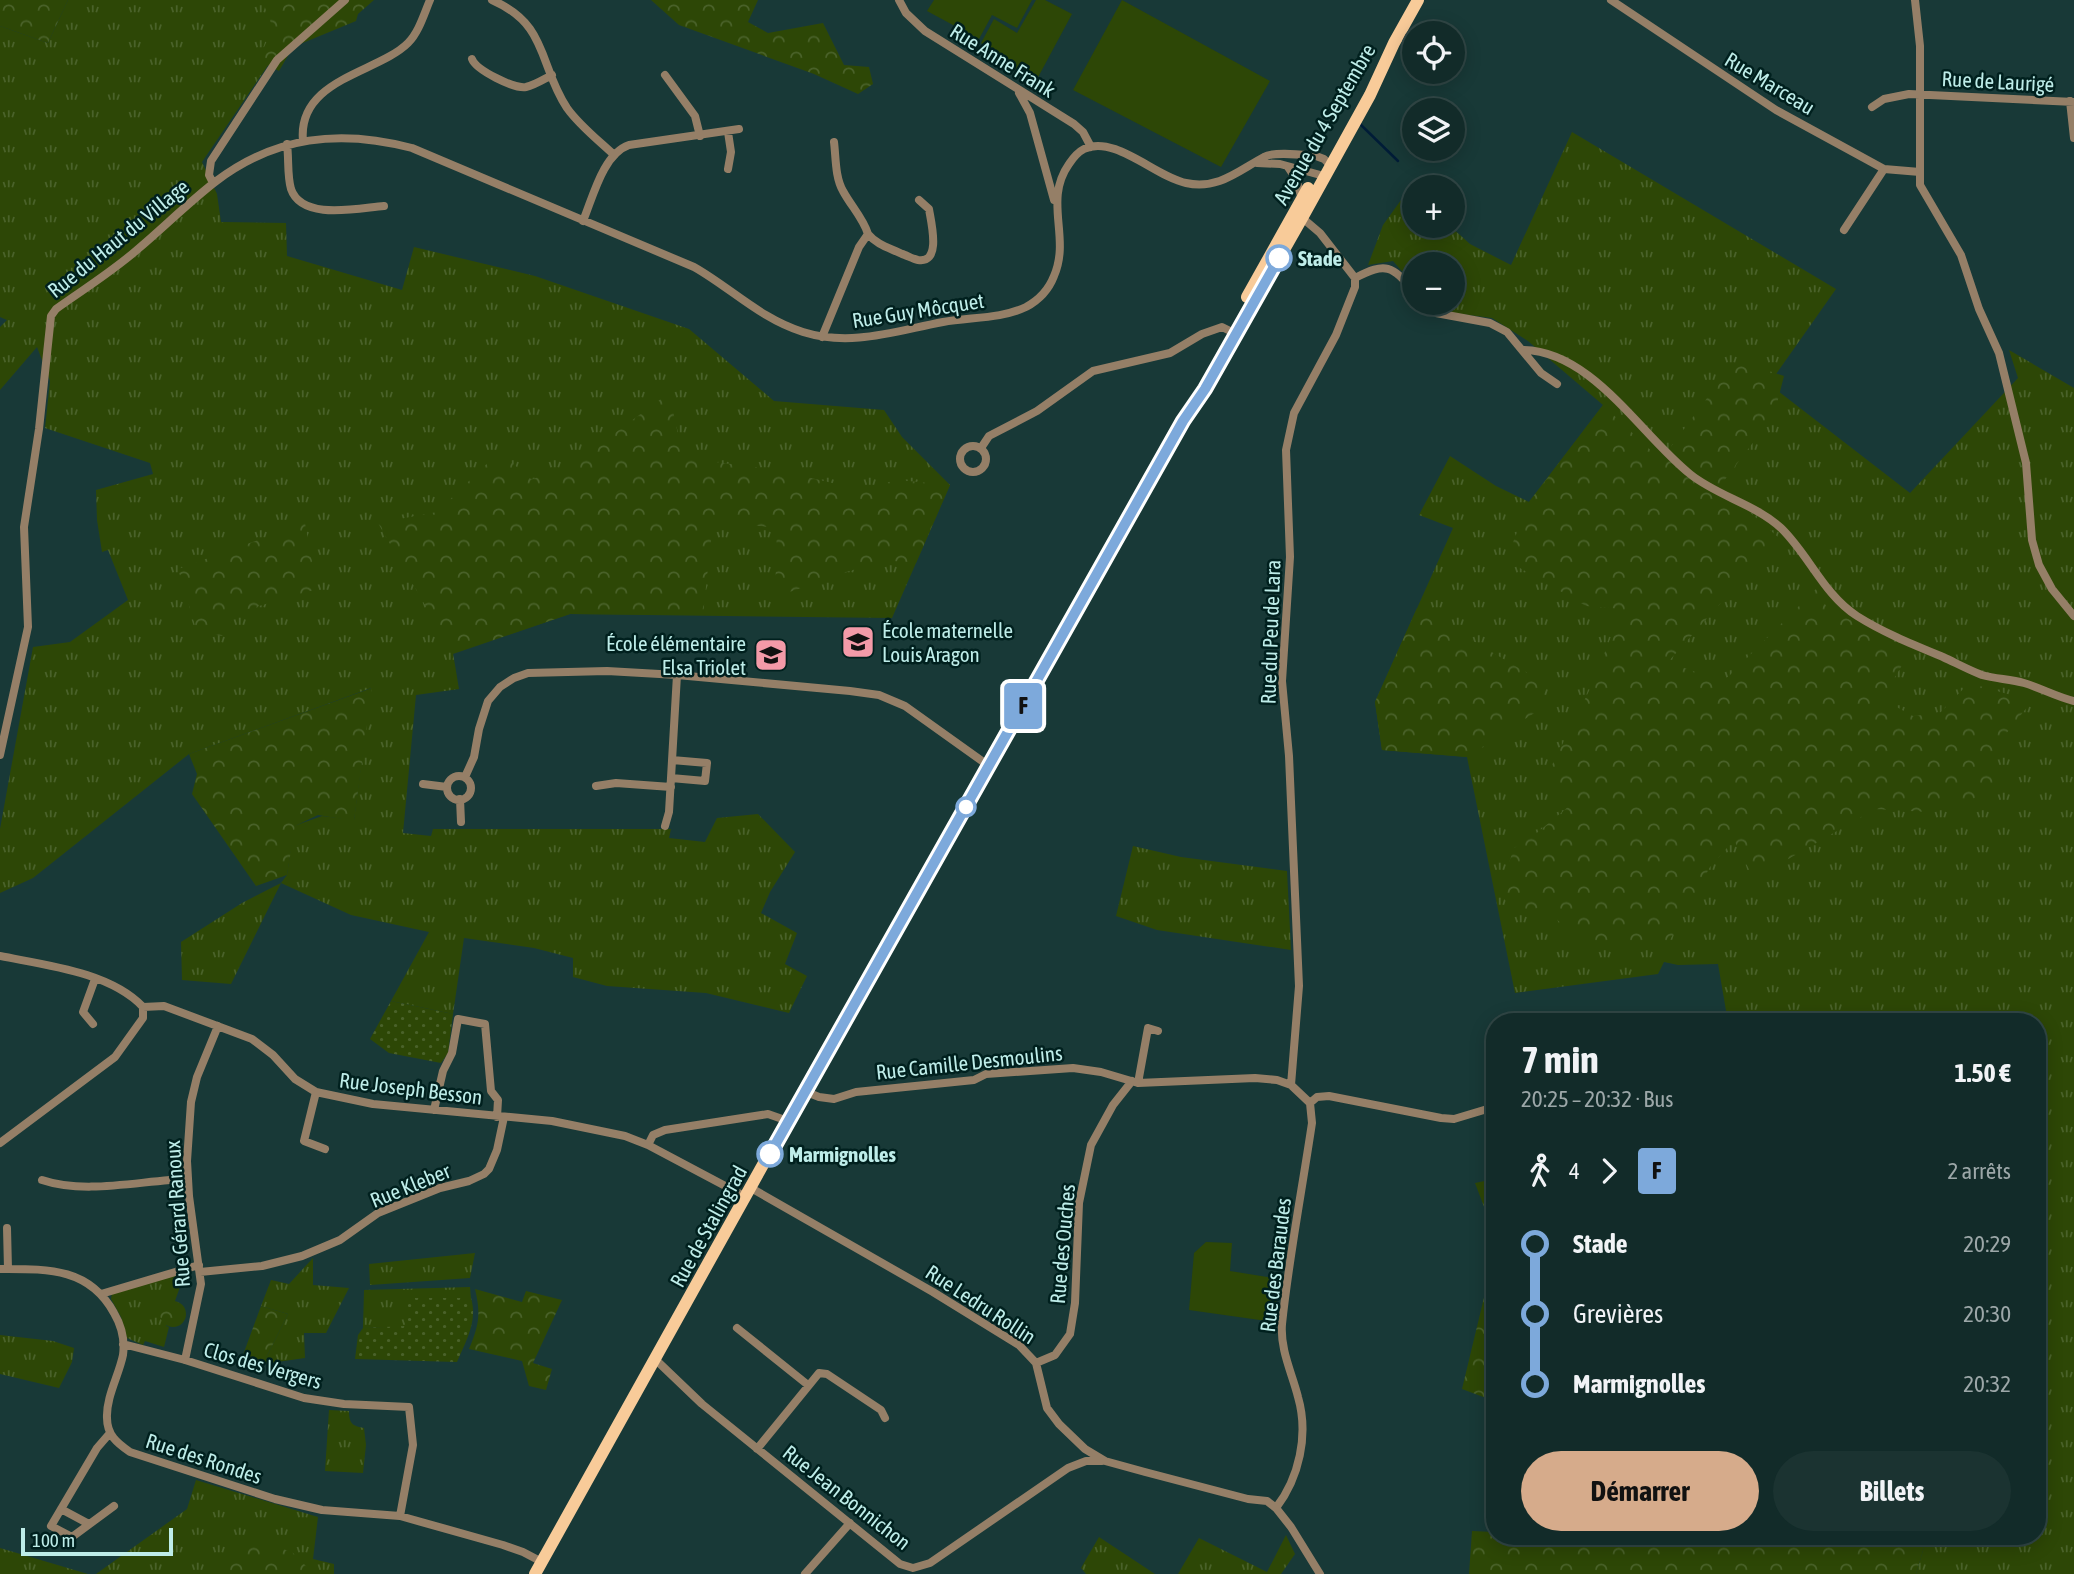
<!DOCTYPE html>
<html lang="fr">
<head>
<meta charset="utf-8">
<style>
	body { margin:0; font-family:"Asap Condensed",sans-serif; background:#1b3331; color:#f1f3f6; height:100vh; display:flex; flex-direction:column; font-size:26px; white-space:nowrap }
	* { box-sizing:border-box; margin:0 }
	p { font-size:23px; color:#9ca7a8 }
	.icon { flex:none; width:38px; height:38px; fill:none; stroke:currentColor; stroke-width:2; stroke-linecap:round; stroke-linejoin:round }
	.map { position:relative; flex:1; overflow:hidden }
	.side { position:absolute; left:1486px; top:1013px; width:560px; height:532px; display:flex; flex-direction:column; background:#122b29; border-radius:28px; box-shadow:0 4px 18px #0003,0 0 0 2px #314746 }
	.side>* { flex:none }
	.badge { padding:0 14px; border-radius:5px; font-size:24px; line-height:46px }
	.tools { position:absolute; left:1402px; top:21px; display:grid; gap:14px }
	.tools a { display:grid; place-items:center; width:63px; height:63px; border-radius:50%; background:#122b29; box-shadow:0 4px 18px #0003,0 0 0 2px #314746; font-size:35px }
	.scale { position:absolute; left:21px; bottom:18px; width:152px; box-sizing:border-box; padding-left:7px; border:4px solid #beede9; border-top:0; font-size:19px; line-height:24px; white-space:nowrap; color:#beede9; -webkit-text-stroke:5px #00201e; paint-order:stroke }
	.map>.badge { position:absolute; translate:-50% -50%; box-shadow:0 0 0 4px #fff }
	.legs { display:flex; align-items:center; gap:10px; height:77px; padding:0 35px; font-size:23px }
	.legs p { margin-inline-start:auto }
	.head { display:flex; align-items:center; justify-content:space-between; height:119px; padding:0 35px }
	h1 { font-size:38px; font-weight:700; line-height:52px }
	.primary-button { display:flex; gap:14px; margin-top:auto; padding:14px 35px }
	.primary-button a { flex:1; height:80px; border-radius:42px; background:#d6ab8b; color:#111; font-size:28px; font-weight:700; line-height:80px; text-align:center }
	.primary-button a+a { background:#1b3331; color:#f1f3f6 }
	ul { padding:0 35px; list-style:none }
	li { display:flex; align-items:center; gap:24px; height:70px; font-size:26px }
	li i { display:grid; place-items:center; width:10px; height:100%; margin:0 9px; background:currentColor }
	li i::after { content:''; width:18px; height:18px; margin:-9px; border:5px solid; border-radius:50%; background:#122b29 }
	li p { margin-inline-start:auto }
	li:first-child i { background:linear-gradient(#0000 50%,currentColor 0) }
	li:last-child i { background:linear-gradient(currentColor 50%,#0000 0) }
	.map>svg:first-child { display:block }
</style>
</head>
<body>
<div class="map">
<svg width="2074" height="1574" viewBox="0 0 2074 1574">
	<defs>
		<pattern id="grass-tufts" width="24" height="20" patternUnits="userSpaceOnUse" patternTransform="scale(1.75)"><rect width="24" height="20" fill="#2d4706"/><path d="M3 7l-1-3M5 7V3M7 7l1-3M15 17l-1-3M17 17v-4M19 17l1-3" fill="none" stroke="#4a622a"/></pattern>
		<pattern id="forest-crowns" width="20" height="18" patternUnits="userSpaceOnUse" patternTransform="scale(1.75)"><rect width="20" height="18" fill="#2d4706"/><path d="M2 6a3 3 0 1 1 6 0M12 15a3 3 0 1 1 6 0" fill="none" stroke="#4a622a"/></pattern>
		<pattern id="garden-dots" width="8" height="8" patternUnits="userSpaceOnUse" patternTransform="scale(1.75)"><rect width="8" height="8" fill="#2d4706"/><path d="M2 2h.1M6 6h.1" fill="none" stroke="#4a622a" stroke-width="1.8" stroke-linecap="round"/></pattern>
	</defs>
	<rect width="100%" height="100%" fill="#183937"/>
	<path fill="url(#grass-tufts)" d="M 68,0 L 366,0 L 275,55 L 202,162 L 217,194 L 221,222 L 286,223 L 287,256 L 402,290 L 414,247 L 535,276 L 689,329 L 774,401 L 884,410 L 902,437 L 950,485 L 892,618 L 570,614 L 453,653 L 459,689 L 416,695 L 403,833 L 431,836 L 433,829 L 671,829 L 669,838 L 705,842 L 717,818 L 758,814 L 795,852 L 770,892 L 761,913 L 797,933 L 785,964 L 807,976 L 789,1013 L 706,993 L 607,986 L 573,977 L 573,958 L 534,948 L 464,938 L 453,1014 L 391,1001 L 429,932 L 351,915 L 281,883 L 231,984 L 182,980 L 181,942 L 242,903 L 281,883 L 287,875 L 294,826 L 322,816 L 354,820 L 371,688 L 189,754 L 33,878 L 0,893 L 0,829 L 33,647 L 70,642 L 128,600 L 108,550 L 102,552 L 97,520 L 96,490 L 153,474 L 150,463 L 45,428 L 50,381 L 37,347 L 0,390 L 0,327 L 7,320 L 0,317 L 0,26 L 48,43 Z
		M 1572,132 L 1836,289 L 1769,384 L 1910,493 L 2018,378 L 2009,350 L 2074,388 L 2074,1574 L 1916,1574 L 1927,1537 L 2037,1536 L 2037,1022 L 1728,1022 L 1718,964 L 1678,965 L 1664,962 L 1658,974 L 1515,993 L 1467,757 L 1382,750 L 1375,702 L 1453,528 L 1419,515 L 1450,456 L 1496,486 L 1529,502 L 1603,405 L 1528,341 L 1492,318 L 1446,312 L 1430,303 L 1452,303 L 1452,264 L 1414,264 L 1414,285 L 1393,261 L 1368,265 L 1383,225 L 1409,189 L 1414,193 L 1414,226 L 1450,226 L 1470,244 L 1511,265 Z
		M 1133,846 L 1181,857 L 1287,871 L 1291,950 L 1157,930 L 1116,916 Z
		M 475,1253 L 470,1278 L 370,1285 L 369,1264 Z
		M 313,1258 L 313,1285 L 349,1288 L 326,1333 L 304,1333 L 305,1358 L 263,1364 L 288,1314 L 261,1306 L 271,1280 L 289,1284 Z
		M 185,1273 L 166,1326 L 169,1327 L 164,1347 L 145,1341 L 143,1345 L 127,1338 L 121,1317 L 111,1299 L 112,1293 Z
		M 470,1287 L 471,1298 L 406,1298 L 406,1327 L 363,1328 L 364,1290 Z
		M 0,1335 L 53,1341 L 74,1348 L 72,1362 L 59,1388 L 0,1374 Z
		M 329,1410 L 349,1411 C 349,1423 352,1426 364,1428 L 366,1445 L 363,1473 L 325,1471 Z
		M 196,1480 L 318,1517 L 313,1559 L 334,1564 L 334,1574 L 96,1574 L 187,1509 Z
		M 1286,1535 L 1295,1554 L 1281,1574 L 1178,1574 L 1199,1538 L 1267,1572 Z
		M 1099,1537 L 1155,1574 L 1086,1574 L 1081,1568 Z
		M 0,1548 L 88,1574 L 0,1574 Z"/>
	<path fill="url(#forest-crowns)" d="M 0,0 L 68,0 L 48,43 L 0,26 Z
		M 262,0 L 374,0 L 358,14 L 356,21 L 293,47 L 279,71 L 258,60 L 273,28 Z
		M 651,0 L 758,0 L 748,22 L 768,33 L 823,23 L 844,65 L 869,67 L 873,84 L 858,94 L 814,74 L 679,25 Z
		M 1746,363 L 1784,376 L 1774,415 L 1720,486 L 1779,538 L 1668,662 L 1723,682 L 1816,589 L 1828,609 L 1911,650 L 1882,699 L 1913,716 L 1940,713 L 1969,683 L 2032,701 L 1993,750 L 1999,791 L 1928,812 L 1875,809 L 1754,879 L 1734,840 L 1710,867 L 1666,947 L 1578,940 L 1543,906 L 1518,915 L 1499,893 L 1514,848 L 1538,832 L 1568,807 L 1550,769 L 1591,687 L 1622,609 L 1586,606 L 1506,560 L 1529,502 L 1603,405 L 1661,460 L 1716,386 L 1722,370 Z
		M 669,393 L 678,434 L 708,461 L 777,470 L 858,489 L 898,480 L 950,485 L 916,563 L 882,560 L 775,597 L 777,528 L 713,521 L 703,615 L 570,614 L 453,654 L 378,523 L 437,512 L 499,452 L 531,479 L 562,472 Z
		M 305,523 L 317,589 L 235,613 L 223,636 L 197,632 L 178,569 Z
		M 1417,608 L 1546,684 L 1539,710 L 1467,757 L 1382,750 L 1375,702 Z
		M 372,688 L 354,821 L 318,815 L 295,826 L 287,875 L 256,886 L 192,794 L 197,774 L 189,754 Z
		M 1494,1179 L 1494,1233 L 1475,1183 Z
		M 1494,1256 L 1494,1401 L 1462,1389 Z
		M 475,1289 L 522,1302 L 526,1291 L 562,1300 L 533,1363 L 552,1369 L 546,1390 L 529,1386 L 522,1361 L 469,1349 C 479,1325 481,1314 475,1289 Z
		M160 1314a13 13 0 1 1 26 0a13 13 0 1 1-26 0Z
		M 261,1306 L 288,1314 L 263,1364 L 243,1355 Z
		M 1472,1531 L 1494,1532 L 1494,1536 L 1927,1537 L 1916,1574 L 1469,1574 Z
		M 269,1543 L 293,1553 L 314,1574 L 224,1574 L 221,1568 L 237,1549 Z"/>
	<path fill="url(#garden-dots)" d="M 391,1001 L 453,1014 L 448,1053 L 441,1063 L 389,1053 L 370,1039 Z
		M 405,1298 L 471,1298 C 478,1321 466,1341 457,1362 L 355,1359 L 358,1335 L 363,1328 L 406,1326 Z"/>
	<path fill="#2d4706" d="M 934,0 L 1032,0 L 1017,28 L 992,15 L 979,39 L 927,11 Z
		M 1036,0 L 1045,0 L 1072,14 L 1036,81 L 981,50 L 984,46 L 981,43 L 994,19 L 1017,33 Z
		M 1122,0 L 1270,81 L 1221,167 L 1073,90 Z
		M 1206,1242 L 1232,1243 L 1230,1271 L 1279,1279 L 1274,1322 L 1189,1310 L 1194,1253 Z"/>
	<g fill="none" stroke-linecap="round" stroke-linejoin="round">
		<path stroke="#001c37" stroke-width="2.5" d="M 1360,124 L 1398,161"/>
		<path stroke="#957f67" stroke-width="8" d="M 492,0 C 549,25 538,64 567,108 C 579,125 598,140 613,154
			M 899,0 L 906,13 L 925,31 L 1074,124 L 1083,132 L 1091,147
			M 1611,0 L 1776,110 L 1884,169 L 1920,172
			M 1915,0 L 1920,46 L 1920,185 L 1961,255 L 1979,309 L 1999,353 L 2026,463 L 2032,540 L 2039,565 L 2052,589 L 2074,616
			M 472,59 C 476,70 514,89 526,87 C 535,85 544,79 552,75
			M 665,75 L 695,116 L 700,136
			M 1019,93 L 1030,113 L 1054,200
			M 2070,101 L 2074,138
			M 1872,107 L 1884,99 L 1909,94 L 2074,102
			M 728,132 L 731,152 L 728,169
			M 303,141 C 297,79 378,73 408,43 C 419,32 424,14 430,0
			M 834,142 C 836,158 835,177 843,191 C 851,206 863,218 868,234
			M 287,144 C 289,159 287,175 291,189 C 302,221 358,208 384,206
			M 1257,163 L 1280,164 L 1324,176
			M 1288,167 L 1296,179 L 1302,199
			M 213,183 L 209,175 L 211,161 L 277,60 L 345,0
			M 1300,216 L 1320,233 L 1355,278 C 1386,262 1392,265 1414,292
			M 583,221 C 593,197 603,154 629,145 L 739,129
			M 1844,230 L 1884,169
			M 1423,303 L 1436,313 L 1490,323 L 1507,332 L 1541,373 L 1557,384
			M 822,337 L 859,247 L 868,234 C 877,245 890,248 902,254 C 906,255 913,259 918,260 C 942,264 931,222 929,209 L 919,200
			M 1523,350 C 1592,351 1640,434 1690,474 C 1717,496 1755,504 1781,528 C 1809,555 1824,595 1857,616 C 1884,633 1914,645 1943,657 C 1956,663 1969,670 1982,675 C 1996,679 2010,679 2024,683 C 2041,688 2057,697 2074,701
			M960 459a13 13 0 1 1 26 0a13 13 0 1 1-26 0Z
			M 981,448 L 989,436 L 1037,411 L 1093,371 L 1170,353 L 1202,334 L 1222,327 L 1236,334
			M 0,755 L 28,627 L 24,527 L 39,429 L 51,316 L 56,309 C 84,289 113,271 138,249 C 164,227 188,203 215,182 C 275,136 340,129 412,148 L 694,267 C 731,288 761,319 803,332 C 851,347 895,331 943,322 C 970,317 1001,319 1026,307 C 1039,300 1049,289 1054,276 C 1071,237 1043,201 1069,164 C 1073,158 1078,152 1084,149 C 1114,134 1156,177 1186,183 C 1218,190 1238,171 1264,157 C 1274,151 1304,155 1316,156 L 1324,159 L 1330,165
			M447 788a12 12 0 1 1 24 0a12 12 0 1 1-24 0Z
			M 465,777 L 474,757 L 479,729 L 488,701 L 500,687 L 514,678 L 528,673 L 607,671 L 677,675 L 850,691 L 879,695 L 905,706 L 989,766
			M 671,778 L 705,781 L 707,763 L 672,760
			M 423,784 L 447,787
			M 596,786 L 616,783 L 671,787
			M 460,799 L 461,822
			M 665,826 L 669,812 L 677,675
			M 0,956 C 45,965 110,972 143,1007
			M 93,1024 L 83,1012 L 95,979
			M 1138,1083 L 1148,1028 L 1158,1031
			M 1291,1085 L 1299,986 L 1289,756 L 1282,681 L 1290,557 L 1286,450 L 1294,413 L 1336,335 L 1355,287 L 1355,278
			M 804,1091 L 819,1097 L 834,1099 L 856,1092 L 974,1080 L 986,1074 L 1073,1068 L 1101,1072 L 1138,1083 L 1255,1078 L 1277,1080 L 1291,1085 L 1310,1103 L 1317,1097 L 1329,1096 L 1441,1118 L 1454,1119 L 1494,1107
			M 316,1092 L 304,1141 L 325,1149
			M 434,1110 L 443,1071 L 452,1053 L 458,1019 L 485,1024 L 491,1091 L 498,1100 L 497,1117
			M 0,1143 L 115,1057 L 143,1018 L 143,1007 L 164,1006 L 252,1039 L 273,1055 L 295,1079 L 316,1092 L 373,1104 L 552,1121 L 625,1136 L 648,1145 L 746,1197
			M 648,1145 L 653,1135 L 665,1130 L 768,1114 L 788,1121
			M 42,1180 C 86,1195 143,1180 188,1179
			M 751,1188 L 933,1292 L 1019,1345 L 1036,1363 L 1047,1408 L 1059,1424 L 1085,1449 L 1105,1461 L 1145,1472 L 1248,1499 L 1267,1501 L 1276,1508 L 1291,1527 L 1320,1574
			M 7,1228 L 8,1269
			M 0,1269 C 46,1269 89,1267 114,1313 C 121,1325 125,1340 123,1355 C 119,1375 106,1397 107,1418 C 107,1435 117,1443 130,1452 L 275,1499 L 322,1510 L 400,1516 L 503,1545 L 523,1552 L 542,1562
			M 200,1272 L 262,1266 L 302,1256 L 340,1240 L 378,1213 L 440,1188 L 469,1181 L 484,1174 L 489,1169 L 497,1150 L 504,1117
			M 101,1294 L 199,1265
			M 737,1328 L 808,1385
			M 123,1344 L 185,1360 L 304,1398 L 344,1404 L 409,1407 L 413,1445 L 400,1516
			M 185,1360 L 201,1284 L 189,1196 L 187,1161 L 191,1102 L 197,1077 L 218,1026
			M 656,1360 L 702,1404 L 900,1564 L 913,1568 L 930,1563 L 1068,1468 L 1086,1461 L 1102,1461
			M 1036,1363 L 1055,1355 L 1070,1334 L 1075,1303 L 1079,1203 L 1091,1145 L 1113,1105 L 1132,1081
			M 110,1433 L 97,1448 L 51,1526 L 72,1537 L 114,1506
			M 757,1449 L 819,1373 L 827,1374 L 881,1410 L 885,1418
			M 1276,1508 C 1299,1478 1309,1435 1298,1397 C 1292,1373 1280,1350 1282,1324 C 1289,1257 1302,1190 1312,1123 L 1310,1103
			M 61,1509 L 89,1524
			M 805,1574 L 850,1523"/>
		<path stroke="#f8cb99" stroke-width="12" d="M 1247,297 L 1308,188
			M 535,1574 L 804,1091 L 1183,421 L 1205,389 L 1302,218 L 1370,95 L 1394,43 L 1418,0"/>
	</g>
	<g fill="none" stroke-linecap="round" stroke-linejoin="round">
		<defs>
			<path id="line-1" d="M 770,1154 L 1183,421 L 1205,389 L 1279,258"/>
		</defs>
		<use href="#line-1" stroke="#fff" stroke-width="16"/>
		<use href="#line-1" stroke="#7da9db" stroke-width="10"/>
	</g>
	<defs>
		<symbol id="school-square" viewBox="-11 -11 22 22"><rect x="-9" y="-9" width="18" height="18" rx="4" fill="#f39aa8" stroke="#00201e"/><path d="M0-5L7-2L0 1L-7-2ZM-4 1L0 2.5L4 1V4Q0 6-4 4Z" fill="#111"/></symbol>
	</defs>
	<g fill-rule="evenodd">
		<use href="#school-square" x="839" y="623" width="38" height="38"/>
		<use href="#school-square" x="752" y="636" width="38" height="38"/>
	</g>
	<g fill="#fff" stroke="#7da9db" stroke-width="3.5">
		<circle cx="1279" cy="258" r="12"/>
		<circle cx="966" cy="807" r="9"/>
		<circle cx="770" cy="1154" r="12"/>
	</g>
	<g text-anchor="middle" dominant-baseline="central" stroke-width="5" stroke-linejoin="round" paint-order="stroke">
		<g font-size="21" fill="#beede9" stroke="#00201e">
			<text transform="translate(1003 60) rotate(32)">Rue Anne Frank</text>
			<text transform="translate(1998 81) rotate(3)">Rue de Laurigé</text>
			<text transform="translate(1770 83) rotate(31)">Rue Marceau</text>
			<text transform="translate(1324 124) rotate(-60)">Avenue du 4 Septembre</text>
			<text transform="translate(118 238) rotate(-39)">Rue du Haut du Village</text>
			<text transform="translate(918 310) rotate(-9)">Rue Guy Môcquet</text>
			<text transform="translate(1270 632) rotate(-88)">Rue du Peu de Lara</text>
			<text transform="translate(969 1062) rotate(-6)">Rue Camille Desmoulins</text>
			<text transform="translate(411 1088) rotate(7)">Rue Joseph Besson</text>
			<text transform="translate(410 1185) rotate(-22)">Rue Kleber</text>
			<text transform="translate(177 1214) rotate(-94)">Rue Gérard Ranoux</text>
			<text transform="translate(708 1226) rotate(-61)">Rue de Stalingrad</text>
			<text transform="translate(1062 1244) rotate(-85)">Rue des Ouches</text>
			<text transform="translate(1275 1265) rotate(-83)">Rue des Baraudes</text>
			<text transform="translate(981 1304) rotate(33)">Rue Ledru Rollin</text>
			<text transform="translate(263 1365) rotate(16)">Clos des Vergers</text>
			<text transform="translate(204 1458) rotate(18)">Rue des Rondes</text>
			<text transform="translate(847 1497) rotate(38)">Rue Jean Bonnichon</text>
		</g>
		<g font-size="21" font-weight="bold" fill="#beede9" stroke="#00201e" text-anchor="start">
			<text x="1298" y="258">Stade</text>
			<text x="789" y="1154">Marmignolles</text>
		</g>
		<g font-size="21" fill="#beede9" stroke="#00201e" text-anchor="start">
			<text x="882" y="630">École maternelle<tspan x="882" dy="24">Louis Aragon</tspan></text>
			<text x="746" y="643" text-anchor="end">École élémentaire<tspan x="746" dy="24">Elsa Triolet</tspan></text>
		</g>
	</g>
</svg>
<div class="tools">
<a><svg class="icon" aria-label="locate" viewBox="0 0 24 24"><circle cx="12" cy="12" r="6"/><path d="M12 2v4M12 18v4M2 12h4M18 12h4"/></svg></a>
<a><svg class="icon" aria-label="layers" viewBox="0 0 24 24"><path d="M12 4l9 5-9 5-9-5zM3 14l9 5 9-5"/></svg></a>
<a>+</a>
<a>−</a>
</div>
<div class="scale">100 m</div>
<b class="badge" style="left:1023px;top:706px;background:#7da9db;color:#111">F</b>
<section class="side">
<div class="head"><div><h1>7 min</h1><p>20:25 – 20:32 · Bus</p></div><b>1.50 €</b></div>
<div class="legs"><svg class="icon" aria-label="walk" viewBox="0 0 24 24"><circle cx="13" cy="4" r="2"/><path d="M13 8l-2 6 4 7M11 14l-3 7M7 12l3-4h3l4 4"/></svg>4<svg class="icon" aria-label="forward" viewBox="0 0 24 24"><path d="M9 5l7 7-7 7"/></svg><b class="badge" style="background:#7da9db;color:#111">F</b><p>2 arrêts</p></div>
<ul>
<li><i style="color:#7da9db"></i><b>Stade</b><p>20:29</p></li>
<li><i style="color:#7da9db"></i><span>Grevières</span><p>20:30</p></li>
<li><i style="color:#7da9db"></i><b>Marmignolles</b><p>20:32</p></li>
</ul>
<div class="primary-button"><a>Démarrer</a><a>Billets</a></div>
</section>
</div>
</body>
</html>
